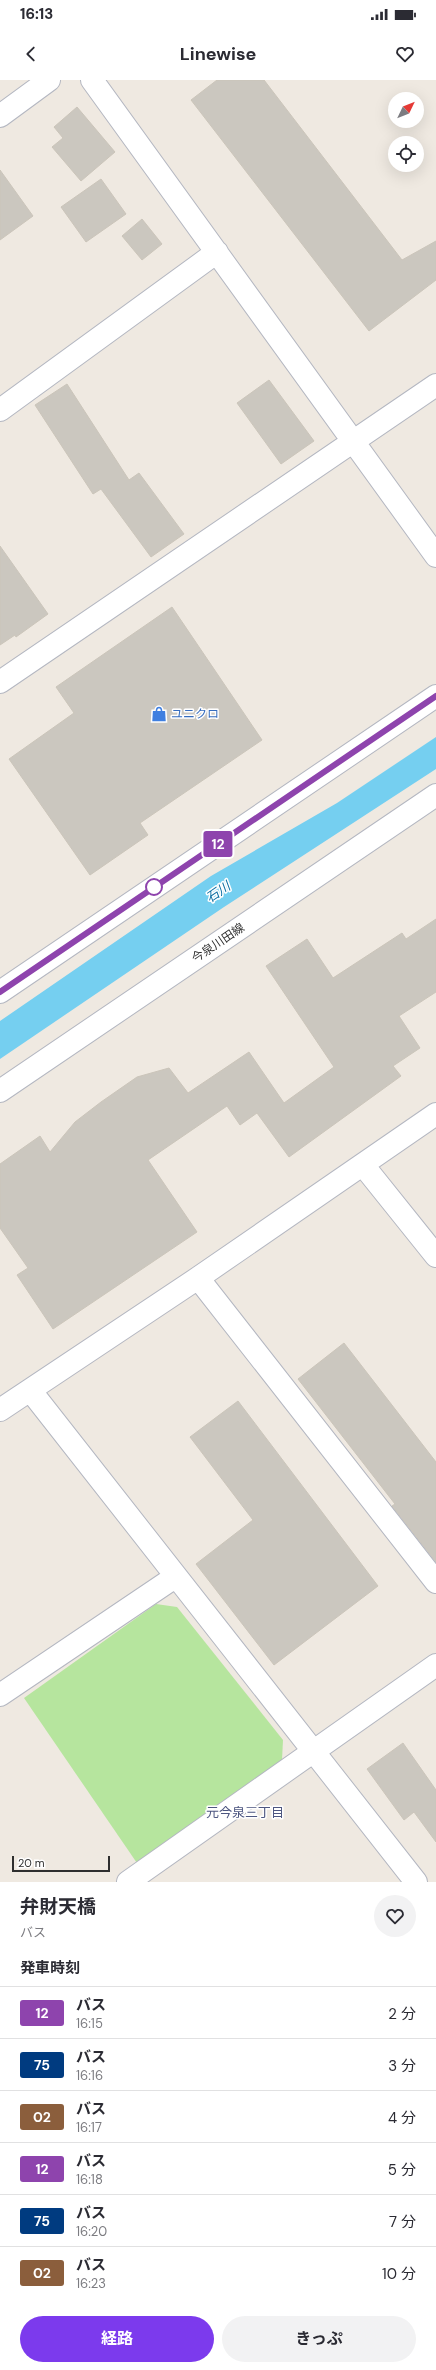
<!DOCTYPE html>
<html lang="ja">
<head>
<meta charset="utf-8">
<style>
	body { margin:0; font-family:"DM Sans","Noto Sans JP",sans-serif; background:#f2f2f3; color:#2b2b33; height:100vh; display:flex; flex-direction:column; font-size:15px; white-space:nowrap }
	* { box-sizing:border-box; margin:0 }
	p { font-size:13px; color:#7c7c81 }
	.icon { flex:none; width:22px; height:22px; fill:none; stroke:currentColor; stroke-width:2; stroke-linecap:round; stroke-linejoin:round }
	.map { position:relative; height:1802px; overflow:hidden }
	.drawer { display:flex; flex-direction:column; background:#fff; flex:1 }
	.drawer>* { flex:none }
	.badge { padding:0 8px; border-radius:3px; font-size:14px; line-height:26px }
	.needle { width:26px; rotate:47deg }
	.buttons { position:absolute; left:388px; top:12px; display:grid; gap:8px }
	.buttons a { display:grid; place-items:center; width:36px; height:36px; border-radius:50%; background:#fff; box-shadow:0 4px 16px #0002; font-size:20px }
	.scale { position:absolute; left:12px; bottom:10px; width:98px; box-sizing:border-box; padding-left:4px; border:2px solid #2e2e2e; border-top:0; font-size:11px; line-height:14px; white-space:nowrap; color:#2e2e2e; -webkit-text-stroke:3px #fff; paint-order:stroke }
	.map>.badge { position:absolute; translate:-50% -50%; box-shadow:0 0 0 2px #fff }
	h2 { padding:0 20px; font-size:15px; line-height:36px }
	.round { display:grid; place-items:center; flex:none; width:42px; height:42px; border-radius:21px; background:#f2f2f3 }
	.overview { display:flex; align-items:center; justify-content:space-between; height:68px; padding:0 20px }
	h1 { font-size:19px; font-weight:700; line-height:30px }
	.cta { display:flex; gap:8px; margin-top:auto; padding:8px 20px }
	.cta a { flex:1; height:46px; border-radius:24px; background:#7c3aed; color:#fff; font-size:16px; font-weight:700; line-height:46px; text-align:center }
	.cta a+a { background:#f2f2f3; color:#2b2b33 }
	ul { padding:0; list-style:none }
	li { display:flex; align-items:center; gap:12px; height:52px; padding:0 20px; border-top:1px solid #e1e1e2 }
	li div { flex:1 }
	li b { display:block; font-size:15px }
	li em { font-style:normal }
	li .badge { min-width:44px; font-weight:700; text-align:center }
	.status { display:flex; justify-content:space-between; align-items:center; height:28px; padding:0 20px; background:#fff; direction:ltr }
	.status svg { height:11px; fill:currentColor }
	header { display:flex; justify-content:space-between; align-items:center; height:52px; padding:0 20px; background:#fff; font-size:18px; font-weight:700 }
	.map>svg:first-child { display:block }
</style>
</head>
<body>
<div class="status"><b>16:13</b><svg viewBox="0 0 49 12"><path d="M0 12V9h3v3zM5 12V6h3v6zM10 12V3h3v9zM15 12V0h3v12zM26 1h20v11H26zM47 4h2v5h-2z"/></svg></div>
<header><svg class="icon" aria-label="back" viewBox="0 0 24 24"><path d="M15 5l-7 7 7 7"/></svg>Linewise<svg class="icon" aria-label="heart" viewBox="0 0 24 24"><path d="M12 20l-8-8c-3-5 5-10 8-4 3-6 11-1 8 4z"/></svg></header>
<div class="map">
<svg width="436" height="1802" viewBox="0 0 436 1802">
	<rect width="100%" height="100%" fill="#efe9e1"/>
	<path fill="#b6e59e" d="M 156,1524 L 177,1527 L 283,1660 L 282,1680 L 139,1786 L 24,1618 Z"/>
	<path fill="#75cff0" d="M 436,657 L 436,689 L 224,827 L 0,979 L 0,941 L 211,796 L 337,723 Z"/>
	<path fill="#cbc7bf" stroke="#cbc5ba" d="M 217,0 L 264,0 L 402,180 L 436,161 L 436,200 L 369,251 L 191,20 Z
		M 77,27 L 115,72 L 81,101 L 52,67 L 63,58 L 54,47 Z
		M 0,90 L 33,136 L 0,160 Z
		M 101,99 L 126,134 L 86,162 L 61,127 Z
		M 142,139 L 162,164 L 142,180 L 122,156 Z
		M 269,300 L 314,361 L 281,384 L 237,323 Z
		M 67,304 L 129,400 L 139,393 L 184,454 L 151,477 L 101,409 L 93,414 L 35,325 Z
		M 0,466 L 48,534 L 16,557 L 15,555 L 0,565 Z
		M 172,527 L 262,660 L 140,743 L 148,755 L 90,795 L 9,679 L 74,633 L 56,607 Z
		M 436,839 L 436,912 L 399,936 L 420,968 L 393,986 L 401,996 L 289,1077 L 257,1033 L 240,1045 L 227,1026 L 148,1080 L 197,1152 L 53,1249 L 17,1195 L 28,1188 L 0,1148 L 0,1084 L 40,1056 L 50,1072 L 75,1042 L 101,1022 L 137,997 L 169,988 L 188,1013 L 249,972 L 284,1023 L 334,987 L 266,886 L 307,859 L 333,898 L 402,853 L 406,859 Z
		M 344,1263 L 436,1382 L 436,1482 L 392,1426 L 395,1424 L 298,1299 Z
		M 238,1321 L 378,1506 L 274,1585 L 196,1484 L 253,1440 L 190,1357 Z
		M 403,1663 L 436,1710 L 436,1762 L 414,1732 L 404,1740 L 367,1689 Z"/>
	<g fill="none" stroke-linecap="round" stroke-linejoin="round">
		<defs>
			<path id="minor" d="M 92,0 L 436,476
				M 0,36 L 49,0
				M 0,330 L 217,172
				M 0,602 L 436,305
				M 0,912 L 436,616
				M 0,1011 L 436,715
				M 363,1085 L 436,1176
				M 198,1198 L 436,1502
				M 30,1310 L 416,1802
				M 0,1330 L 198,1198 L 436,1034
				M 0,1615 L 175,1497
				M 128,1802 L 436,1585"/>
		</defs>
		<use href="#minor" stroke="#b4b7c1" stroke-width="24"/>
		<use href="#minor" stroke="#fff" stroke-width="22"/>
	</g>
	<g fill="none" stroke-linecap="round" stroke-linejoin="round">
		<defs>
			<path id="line" d="M 0,912 L 436,616"/>
		</defs>
		<use href="#line" stroke="#fff" stroke-width="9"/>
		<use href="#line" stroke="#8e44ad" stroke-width="6"/>
	</g>
	<defs>
		<symbol id="shop-bare" viewBox="-9 -9 18 18"><path d="M-5-2.5h2.3a2.7 3.5 0 0 1 5.4 0H5L5.5 6h-11ZM-1.5-2.5h3a1.5 2.3 0 0 0-3 0Z" fill="#3f7fe0" stroke="#fff" stroke-width="2.5" paint-order="stroke"/></symbol>
	</defs>
	<g fill-rule="evenodd">
		<use href="#shop-bare" x="148" y="623" width="22" height="22"/>
	</g>
	<circle fill="#fff" stroke="#8e44ad" stroke-width="2" cx="154" cy="807" r="8"/>
	<g text-anchor="middle" dominant-baseline="central" stroke-width="3" stroke-linejoin="round" paint-order="stroke">
		<g font-size="12" fill="#366cbe" stroke="#fff" text-anchor="start">
			<text x="171" y="634">ユニクロ</text>
		</g>
		<g font-size="12" fill="#2e2e2e" stroke="#fff">
			<text transform="translate(218 863) rotate(-34)">今泉川田線</text>
		</g>
		<g font-size="13" font-style="italic" fill="#0d6fa3" stroke="#fff">
			<text transform="translate(218 812) rotate(-34)">石川</text>
		</g>
		<g font-size="13" fill="#4d5680" stroke="#fff">
			<text x="245" y="1732">元今泉三丁目</text>
		</g>
	</g>
</svg>
<div class="buttons">
<a><svg class="needle" viewBox="-14 -14 28 28"><path d="M0-13l5 13h-10z" fill="#e53935"/><path d="M0 13l5-13h-10z" fill="#7c7c81"/></svg></a>
<a><svg class="icon" aria-label="locate" viewBox="0 0 24 24"><circle cx="12" cy="12" r="6"/><path d="M12 2v4M12 18v4M2 12h4M18 12h4"/></svg></a>
</div>
<div class="scale">20 m</div>
<b class="badge" style="left:218px;top:764px;background:#8e44ad;color:#fff">12</b>
</div>
<section class="drawer">
<div class="overview"><div><h1>弁財天橋</h1><p>バス</p></div><a class="round"><svg class="icon" aria-label="heart" viewBox="0 0 24 24"><path d="M12 20l-8-8c-3-5 5-10 8-4 3-6 11-1 8 4z"/></svg></a></div>
<h2>発車時刻</h2>
<ul>
<li><span class="badge" style="background:#8e44ad;color:#fff">12</span><div><b>バス</b><p>16:15</p></div><em>2 分</em></li>
<li><span class="badge" style="background:#003b80;color:#fff">75</span><div><b>バス</b><p>16:16</p></div><em>3 分</em></li>
<li><span class="badge" style="background:#8b5e3c;color:#fff">02</span><div><b>バス</b><p>16:17</p></div><em>4 分</em></li>
<li><span class="badge" style="background:#8e44ad;color:#fff">12</span><div><b>バス</b><p>16:18</p></div><em>5 分</em></li>
<li><span class="badge" style="background:#003b80;color:#fff">75</span><div><b>バス</b><p>16:20</p></div><em>7 分</em></li>
<li><span class="badge" style="background:#8b5e3c;color:#fff">02</span><div><b>バス</b><p>16:23</p></div><em>10 分</em></li>
</ul>
<div class="cta"><a>経路</a><a>きっぷ</a></div>
</section>
</body>
</html>
